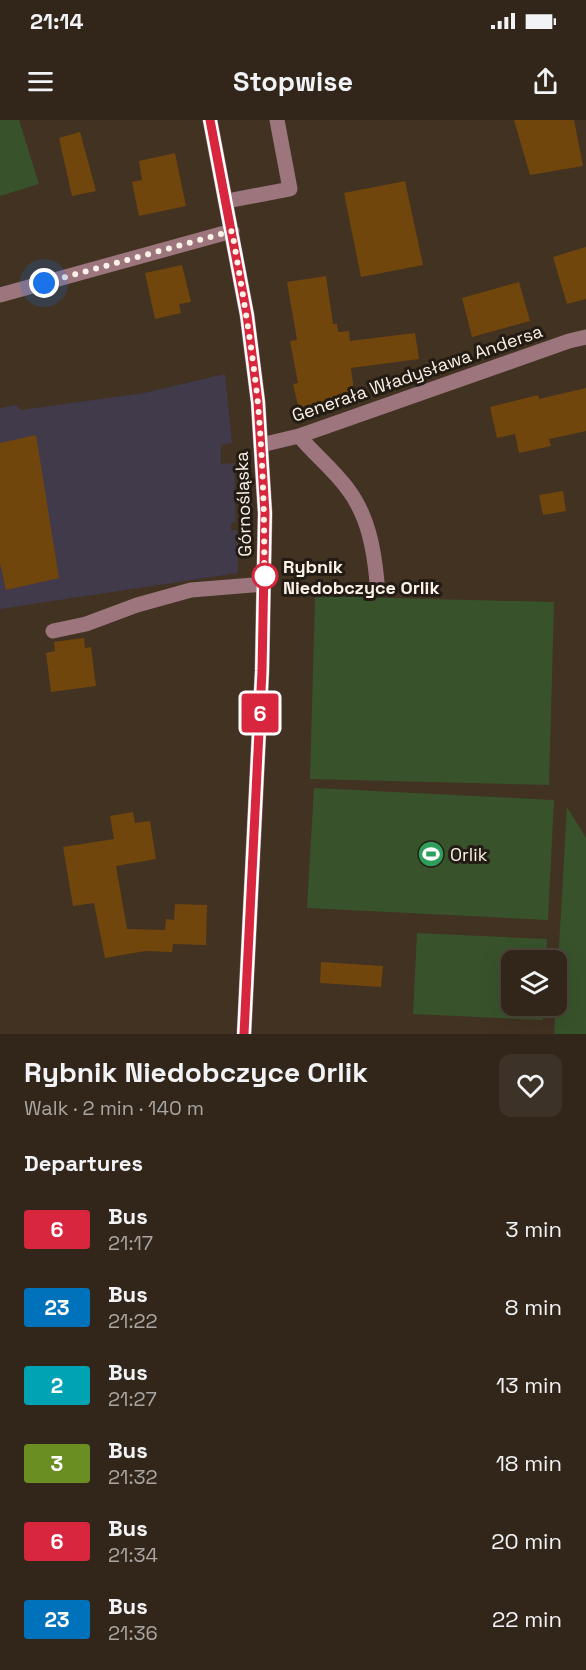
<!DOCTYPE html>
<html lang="en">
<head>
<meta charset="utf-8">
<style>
	body { margin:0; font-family:"Space Grotesk",sans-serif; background:#3d3227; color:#f1f3f6; height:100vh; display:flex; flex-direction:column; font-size:22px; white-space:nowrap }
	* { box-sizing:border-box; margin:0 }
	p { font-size:20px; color:#a8a5a2 }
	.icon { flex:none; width:33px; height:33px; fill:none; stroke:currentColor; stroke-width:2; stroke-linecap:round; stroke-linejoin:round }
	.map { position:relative; height:914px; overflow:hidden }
	.side { display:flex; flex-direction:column; background:#32261a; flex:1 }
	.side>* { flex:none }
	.badge { padding:0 12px; border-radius:4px; font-size:21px; line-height:39px }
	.buttons { position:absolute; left:501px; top:830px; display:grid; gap:12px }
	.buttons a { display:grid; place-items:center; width:66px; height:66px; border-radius:12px; background:#32261a; box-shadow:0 6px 24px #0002,0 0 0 2px #4d4339; font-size:30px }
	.you { position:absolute; width:30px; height:30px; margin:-15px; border:4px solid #fff; border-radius:50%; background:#1a73e8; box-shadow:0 0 0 9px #1a73e833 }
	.map>.badge { position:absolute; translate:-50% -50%; box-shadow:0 0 0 3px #fff }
	h2 { padding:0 24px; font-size:22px; line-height:54px }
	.round { display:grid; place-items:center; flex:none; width:63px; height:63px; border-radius:12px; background:#3d3227 }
	.overview { display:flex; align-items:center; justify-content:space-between; height:102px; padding:0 24px }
	h1 { font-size:28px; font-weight:700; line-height:45px }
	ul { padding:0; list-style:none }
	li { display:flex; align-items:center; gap:18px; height:78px; padding:0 24px }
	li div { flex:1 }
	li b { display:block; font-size:22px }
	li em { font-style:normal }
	li .badge { min-width:66px; font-weight:700; text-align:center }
	.status { display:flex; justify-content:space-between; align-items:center; height:42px; padding:0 30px; background:#32261a; direction:ltr }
	.status svg { height:16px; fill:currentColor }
	header { display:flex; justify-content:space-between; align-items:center; height:78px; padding:0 24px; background:#32261a; font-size:27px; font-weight:700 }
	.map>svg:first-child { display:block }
</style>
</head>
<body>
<div class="status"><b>21:14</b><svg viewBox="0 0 49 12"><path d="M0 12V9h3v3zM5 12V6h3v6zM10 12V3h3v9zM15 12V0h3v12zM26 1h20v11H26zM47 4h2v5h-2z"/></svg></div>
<header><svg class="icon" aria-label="menu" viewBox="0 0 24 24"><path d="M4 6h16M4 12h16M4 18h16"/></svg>Stopwise<svg class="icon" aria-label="share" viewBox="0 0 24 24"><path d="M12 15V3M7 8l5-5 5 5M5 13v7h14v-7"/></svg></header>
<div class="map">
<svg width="586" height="914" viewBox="0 0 586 914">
	<rect width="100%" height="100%" fill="#423222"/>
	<path fill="#403a4b" d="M 225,254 L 232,323 L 221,325 L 221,344 L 234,343 L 236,402 L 231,403 L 231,410 L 237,410 L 238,453 L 0,489 L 0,288 L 16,285 L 21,290 L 144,273 Z"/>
	<path fill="#38532b" d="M 0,0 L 19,0 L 39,64 L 0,76 Z
		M 315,476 L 554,482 L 549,665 L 310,659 Z
		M 314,668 L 554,680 L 548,800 L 307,788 Z
		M 567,687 L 586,718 L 586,914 L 554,914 Z
		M 417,813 L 547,819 L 546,840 L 512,840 L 512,885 L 543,885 L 543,900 L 413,894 Z"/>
	<path fill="#71460d" d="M 514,0 L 574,0 L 583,46 L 530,55 Z
		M 80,12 L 96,71 L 72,76 L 59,18 Z
		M 175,33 L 186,86 L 139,96 L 132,62 L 142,60 L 139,41 Z
		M 405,61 L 423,145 L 361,157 L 344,73 Z
		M 586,127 L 586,179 L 567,184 L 553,137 Z
		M 182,145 L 191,182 L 179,184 L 181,193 L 155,199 L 145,153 Z
		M 326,156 L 333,204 L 337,204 L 338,212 L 349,211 L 350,221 L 415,213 L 419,239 L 351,248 L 354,272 L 299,289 L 293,264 L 298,263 L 290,221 L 297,220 L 287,162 Z
		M 519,162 L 530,201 L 472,217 L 462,178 Z
		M 586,268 L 586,311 L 549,319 L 551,326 L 519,333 L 515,314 L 497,318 L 490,287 L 538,275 L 539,279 Z
		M 36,315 L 59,458 L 6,470 L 0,443 L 0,323 Z
		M 563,371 L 566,391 L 543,395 L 539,375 Z
		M 84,518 L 85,528 L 91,527 L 96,566 L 51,572 L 46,533 L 55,531 L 54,522 Z
		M 133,692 L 135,703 L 150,701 L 156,739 L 116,746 L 127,809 L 165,810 L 166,799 L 174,800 L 175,784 L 207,785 L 206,825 L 173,824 L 172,832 L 145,831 L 105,838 L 94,783 L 73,786 L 63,727 L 114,719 L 110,696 Z
		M 321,842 L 383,846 L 381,867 L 320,863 Z"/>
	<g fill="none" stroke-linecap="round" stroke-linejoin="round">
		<path stroke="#9c757d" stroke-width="15" d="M 210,0 L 247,195 L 258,282 L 265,393 L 262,551 L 244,914
			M 227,81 L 290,69 L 277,0
			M 0,175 L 232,111
			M 299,316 C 314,334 333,349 347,368 C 368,395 374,429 377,462
			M 261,325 L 299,316 L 569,221 L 586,217
			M 53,511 L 86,504 L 137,485 L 191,470 L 264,464"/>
	</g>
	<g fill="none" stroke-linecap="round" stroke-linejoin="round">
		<defs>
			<path id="line" d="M 210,0 L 247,195 L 258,282 L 265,393 L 262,551 L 244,914"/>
		</defs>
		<use href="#line" stroke="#fff" stroke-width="14"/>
		<use href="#line" stroke="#d7263d" stroke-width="9"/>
		<path stroke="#fcf2e8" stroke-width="6" stroke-dasharray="0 10.8" d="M 44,163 L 232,111 C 242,169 252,226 258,284 C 263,344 265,404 264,464 L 265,456"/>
	</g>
	<defs>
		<symbol id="stadium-disc" viewBox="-11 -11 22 22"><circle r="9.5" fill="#2e9e5b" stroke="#231c14"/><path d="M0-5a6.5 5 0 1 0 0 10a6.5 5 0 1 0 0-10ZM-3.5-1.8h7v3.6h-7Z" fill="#fff"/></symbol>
	</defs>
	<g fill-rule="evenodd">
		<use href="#stadium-disc" x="416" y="719" width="30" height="30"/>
	</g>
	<circle fill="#fff" stroke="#d7263d" stroke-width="3" cx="265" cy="456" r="12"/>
	<g text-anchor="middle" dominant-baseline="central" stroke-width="6" stroke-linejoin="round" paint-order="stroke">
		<g font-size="18" fill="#fcf2e8" stroke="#231c14">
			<text transform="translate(417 253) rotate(-19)">Generała Władysława Andersa</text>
			<text transform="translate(243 384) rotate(-92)">Górnośląska</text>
		</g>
		<g font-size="18" font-weight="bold" fill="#fcf2e8" stroke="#231c14" text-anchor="start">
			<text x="283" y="446">Rybnik<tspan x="283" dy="21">Niedobczyce Orlik</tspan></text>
		</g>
		<g font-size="18" fill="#fcf2e8" stroke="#231c14" text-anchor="start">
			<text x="450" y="734">Orlik</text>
		</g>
	</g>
</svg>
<div class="buttons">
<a><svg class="icon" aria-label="layers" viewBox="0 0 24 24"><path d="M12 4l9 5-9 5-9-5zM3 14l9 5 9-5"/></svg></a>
</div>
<div class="you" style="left:44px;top:163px"></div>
<b class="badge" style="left:260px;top:593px;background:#d7263d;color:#fff">6</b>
</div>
<section class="side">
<div class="overview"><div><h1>Rybnik Niedobczyce Orlik</h1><p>Walk · 2 min · 140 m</p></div><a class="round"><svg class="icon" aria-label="heart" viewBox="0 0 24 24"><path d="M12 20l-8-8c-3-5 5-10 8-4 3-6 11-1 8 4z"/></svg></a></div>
<h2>Departures</h2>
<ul>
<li><span class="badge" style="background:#d7263d;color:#fff">6</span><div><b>Bus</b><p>21:17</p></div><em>3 min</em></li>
<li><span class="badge" style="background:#0072bc;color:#fff">23</span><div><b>Bus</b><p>21:22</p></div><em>8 min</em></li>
<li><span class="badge" style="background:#00a3b4;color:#fff">2</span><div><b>Bus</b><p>21:27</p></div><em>13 min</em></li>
<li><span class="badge" style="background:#6b8e23;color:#fff">3</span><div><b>Bus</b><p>21:32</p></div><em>18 min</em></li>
<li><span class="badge" style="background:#d7263d;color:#fff">6</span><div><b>Bus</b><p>21:34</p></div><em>20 min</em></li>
<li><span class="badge" style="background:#0072bc;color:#fff">23</span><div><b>Bus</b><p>21:36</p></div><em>22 min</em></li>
</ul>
</section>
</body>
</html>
